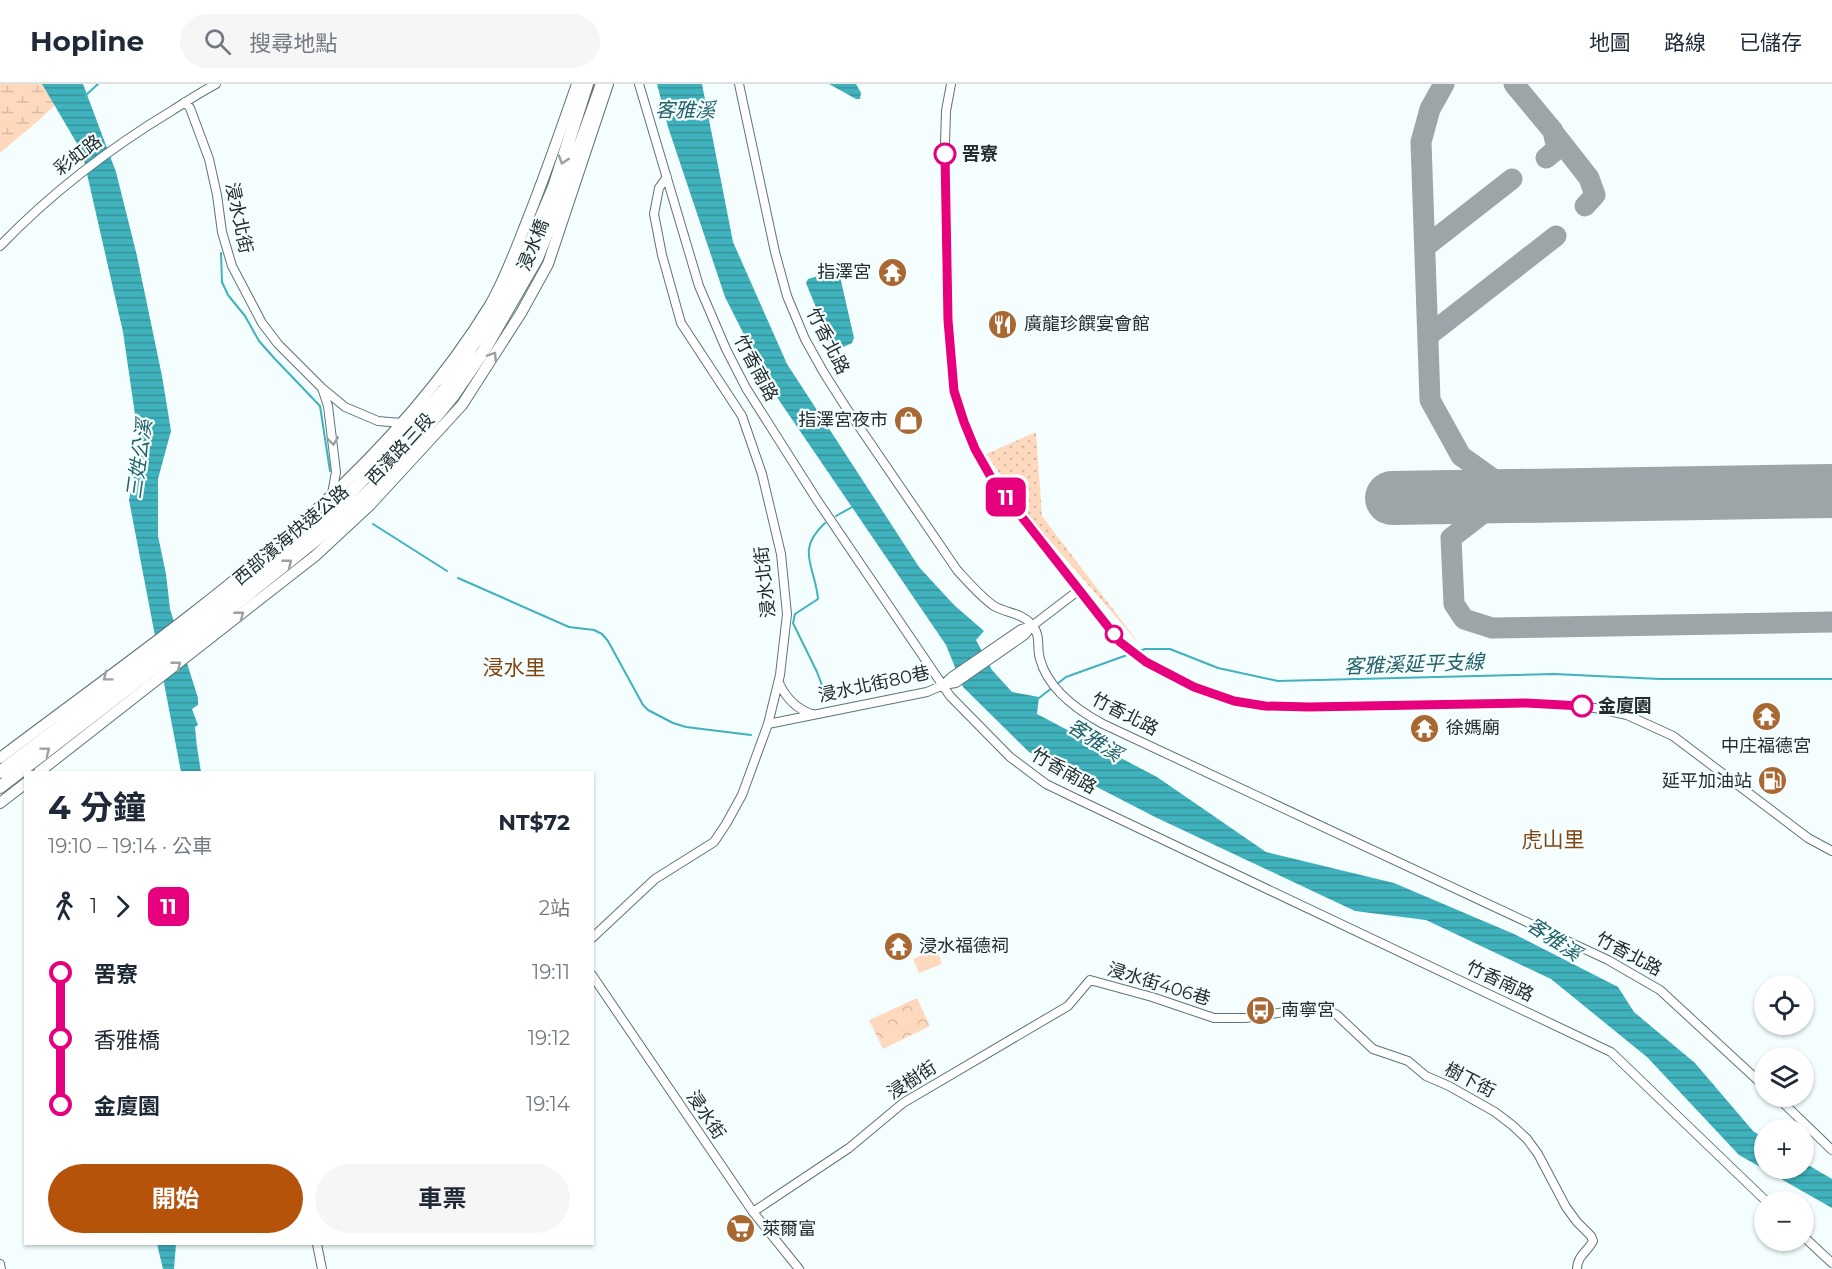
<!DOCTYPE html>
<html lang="zh-TW">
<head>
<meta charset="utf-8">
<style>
	body { margin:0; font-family:Montserrat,"Noto Sans TC",sans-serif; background:#f6f6f7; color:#1f2937; height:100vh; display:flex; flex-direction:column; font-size:22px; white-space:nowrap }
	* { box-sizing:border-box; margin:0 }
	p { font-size:20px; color:#747a83 }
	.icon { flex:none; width:33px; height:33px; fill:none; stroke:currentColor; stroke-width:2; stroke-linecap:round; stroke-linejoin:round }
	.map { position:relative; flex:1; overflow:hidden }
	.sheet { position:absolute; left:24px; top:687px; width:570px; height:474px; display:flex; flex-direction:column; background:#fff; border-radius:0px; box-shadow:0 2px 4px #0004 }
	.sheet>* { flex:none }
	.badge { padding:0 12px; border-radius:9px; font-size:21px; line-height:39px }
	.fabs { position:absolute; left:1754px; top:891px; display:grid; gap:12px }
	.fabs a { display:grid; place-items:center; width:60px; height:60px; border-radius:50%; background:#fff; box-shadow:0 2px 4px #0004; font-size:30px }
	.map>.badge { position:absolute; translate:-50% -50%; box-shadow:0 0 0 3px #fff }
	.legs { display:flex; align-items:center; gap:9px; height:66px; padding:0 24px; font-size:20px }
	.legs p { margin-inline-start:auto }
	.head { display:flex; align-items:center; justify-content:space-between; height:102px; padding:0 24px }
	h1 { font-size:33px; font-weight:700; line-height:45px }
	.primary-button { display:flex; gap:12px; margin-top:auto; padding:12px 24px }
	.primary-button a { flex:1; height:69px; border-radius:36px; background:#b45309; color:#fff; font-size:24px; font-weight:700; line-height:69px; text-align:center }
	.primary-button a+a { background:#f6f6f7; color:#1f2937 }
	ul { padding:0 24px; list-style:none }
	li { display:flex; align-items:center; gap:21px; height:66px; font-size:22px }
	li i { display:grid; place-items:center; width:9px; height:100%; margin:0 8px; background:currentColor }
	li i::after { content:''; width:15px; height:15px; margin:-8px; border:4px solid; border-radius:50%; background:#fff }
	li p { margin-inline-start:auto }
	li:first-child i { background:linear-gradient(#0000 50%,currentColor 0) }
	li:last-child i { background:linear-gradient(currentColor 50%,#0000 0) }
	header { display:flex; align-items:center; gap:36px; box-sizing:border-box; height:84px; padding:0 30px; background:#fff; border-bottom:2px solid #e0e1e3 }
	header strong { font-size:28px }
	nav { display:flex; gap:33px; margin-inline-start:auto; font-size:21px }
	.search { width:420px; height:54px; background:#f6f6f7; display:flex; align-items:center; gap:15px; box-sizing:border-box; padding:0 21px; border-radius:33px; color:#747a83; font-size:22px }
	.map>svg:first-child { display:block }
</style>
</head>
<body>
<header>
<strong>Hopline</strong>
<div class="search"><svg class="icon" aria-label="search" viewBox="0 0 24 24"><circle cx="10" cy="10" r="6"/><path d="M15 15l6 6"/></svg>搜尋地點</div>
<nav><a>地圖</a><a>路線</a><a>已儲存</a></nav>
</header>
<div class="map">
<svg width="1832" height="1185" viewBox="0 0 1832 1185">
	<defs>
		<pattern id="grass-dots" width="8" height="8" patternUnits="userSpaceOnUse" patternTransform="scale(1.5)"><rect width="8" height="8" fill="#fed9be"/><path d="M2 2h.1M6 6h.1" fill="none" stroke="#d9bba4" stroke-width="1.8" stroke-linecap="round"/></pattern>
		<pattern id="wetland-marsh" width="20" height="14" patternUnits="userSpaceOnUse" patternTransform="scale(1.5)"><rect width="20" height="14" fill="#fed9be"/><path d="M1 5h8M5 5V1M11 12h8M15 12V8" fill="none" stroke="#d9bba4"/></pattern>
		<pattern id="park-crowns" width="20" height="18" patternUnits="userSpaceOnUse" patternTransform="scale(1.5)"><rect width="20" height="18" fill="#fed9be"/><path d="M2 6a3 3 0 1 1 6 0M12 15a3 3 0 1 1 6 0" fill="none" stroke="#d9bba4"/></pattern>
		<pattern id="water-rules" width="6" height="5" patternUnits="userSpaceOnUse" patternTransform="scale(1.5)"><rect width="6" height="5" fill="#40b2bd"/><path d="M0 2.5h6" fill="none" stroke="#35919a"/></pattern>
	</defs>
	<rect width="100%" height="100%" fill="#f4feff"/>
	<path fill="url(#grass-dots)" d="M 1036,348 L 1042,432 L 1141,562 L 1030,434 L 986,370 Z"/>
	<path fill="url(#wetland-marsh)" d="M 0,0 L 78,0 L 39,36 L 0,69 Z"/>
	<path fill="url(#park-crowns)" d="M 917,914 L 930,942 L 883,965 L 869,936 Z"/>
	<path fill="#fed9be" d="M 937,865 L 942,880 L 919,889 L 913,875 Z"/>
	<path fill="url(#water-rules)" d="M 42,0 L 83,0 L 116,88 L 137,172 L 162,292 L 171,347 L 158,395 L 158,452 L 166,490 L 170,525 L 198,614 L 198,621 L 192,625 L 198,641 L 195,643 L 197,663 L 201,688 L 181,688 L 129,416 L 140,365 L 123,248 L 82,68 Z
		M 657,0 L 702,0 L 733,158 L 787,280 L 919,483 L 954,521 L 984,547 L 976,556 L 992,586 L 1012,608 L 1039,613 L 1037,630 L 1157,693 L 1266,768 L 1394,799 L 1514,850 L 1618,903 L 1634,928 L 1695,979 L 1753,1047 L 1764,1054 L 1764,1084 L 1803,1084 L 1803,1078 L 1832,1095 L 1832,1124 L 1739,1071 L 1647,973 L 1551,895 L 1426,836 L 1355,827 L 1155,733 L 1029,668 L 963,603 L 946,561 L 772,306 L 725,213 L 668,43 Z
		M 829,0 L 856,0 L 861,9 L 860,15 L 856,15 Z
		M 834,187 L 839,188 L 854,254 L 852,259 L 839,265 L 831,260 L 806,199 L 808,195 Z
		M 157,1160 L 176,1160 L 174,1185 L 163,1185 Z"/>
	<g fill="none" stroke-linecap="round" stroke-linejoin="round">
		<path stroke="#40b2bd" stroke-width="2" d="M 85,12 L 98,0
			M 221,169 L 222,198 L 228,211 L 245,232 L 259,257 L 275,275 L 320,322 L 330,387
			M 836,432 L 852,423
			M 825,439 C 795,467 815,481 818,515 L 795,530 L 793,539 L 817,588 L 828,617
			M 373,440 L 447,487
			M 458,494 L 569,543 L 594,546 L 602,550 L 608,557 L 643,621 L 648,626 L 673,639 L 686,643 L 751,651
			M 1139,567 L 1145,565 L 1170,565 L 1218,584 L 1278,597 L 1554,590 L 1660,595 L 1832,595
			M 1039,614 L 1066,593 L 1130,570"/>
		<path stroke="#9ca6a8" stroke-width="21" d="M 1444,0 L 1430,25 L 1421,58 L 1430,316 L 1461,372 L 1517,412
			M 1514,0 L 1553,47 L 1557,65 L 1546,74
			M 1553,48 L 1589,94 L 1595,111 L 1585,122
			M 1425,163 L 1512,95
			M 1429,251 L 1556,152
			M 1517,412 L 1495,420 L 1451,454 L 1454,520 L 1464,535 L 1492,544 L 1832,538"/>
		<path stroke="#9ca6a8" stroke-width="54" d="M 1392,414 L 1832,407"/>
		<defs>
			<path id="minor" d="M 639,0 L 699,202 L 726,265 L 746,304 L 817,416 L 950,612 L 1010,673 L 1046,700 L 1077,715 L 1611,968 L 1767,1118
				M 739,0 L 775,168 L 787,212 L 805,255 L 824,289 L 845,322 L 957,486 C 969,499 980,512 994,522 C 1006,529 1022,529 1031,540 C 1042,552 1036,561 1040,575 C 1048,605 1077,626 1103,640 L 1608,876 L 1660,906 L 1764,1002
				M 951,0 L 946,27 L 945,59 L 948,236 L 954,307 L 964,338 L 975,365 L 992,395 L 1120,558 L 1146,578 L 1194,603 L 1234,617 L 1265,622 L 1309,623 L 1549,619 L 1595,624 L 1627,631 L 1673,652 L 1808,754 L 1832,767
				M 185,18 L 190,24 L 209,75 L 217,111 L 222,148 L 232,182 L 262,239 L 278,260 L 322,304 L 345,323 L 378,337 L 401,339
				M 0,162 C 51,109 110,64 173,26 C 187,17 201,8 216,0
				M 322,304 L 328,322 L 336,388 L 332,410
				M 779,599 C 786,614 796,625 812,630
				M 943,601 L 951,593 L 1021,545 L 1031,542
				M 768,640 L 927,608 L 943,601 L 956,599 L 1025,551 L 1032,542 L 1079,506
				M 592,854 L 655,795 L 714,758 L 726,740 L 742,711 L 768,640 L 780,591 L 787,530 L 781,470 L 762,390 L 742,332 L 681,239 L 662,171 L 654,130 L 659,104 L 667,93
				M 592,891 L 753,1128 L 799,1185
				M 1776,1012 L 1832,1066
				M 753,1128 L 849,1064 L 903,1019 L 1068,922 L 1090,896 L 1152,913 L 1214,934 L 1245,934 L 1311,924 L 1330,927 L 1337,931 L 1373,965 L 1408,977 L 1426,992 L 1449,1002 L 1495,1028 L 1512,1041 L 1527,1055 L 1538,1070 L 1566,1123 L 1577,1138 L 1591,1152 L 1593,1157 C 1588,1167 1577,1172 1577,1185
				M 1803,1152 L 1832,1179
				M 317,1160 L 322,1185
				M 0,1180 L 1,1185"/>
			<path id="major" d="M 0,674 C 174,542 374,411 490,221 C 505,195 516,165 527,137 C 545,92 561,46 577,0
				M 39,688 L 315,472 L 370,421 L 462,321 L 521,229 L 548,180 L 608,0
				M 0,719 L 26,699"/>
			<path id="highway" d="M 0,688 L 157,569 L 329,431 L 392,365 L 444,306 L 499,220 L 526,169 L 554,103 L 587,0
				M 0,703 L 200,549 L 338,438 L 400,376 L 452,313 L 483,268 L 537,174 L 564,106 L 602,0"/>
		</defs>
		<use href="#minor" stroke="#5e7477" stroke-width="10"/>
		<use href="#major" stroke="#5e7477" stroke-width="12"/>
		<use href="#highway" stroke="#5e7477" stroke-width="14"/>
		<use href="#minor" stroke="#fff" stroke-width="8"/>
		<use href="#major" stroke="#fff" stroke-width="10"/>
		<use href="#highway" stroke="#fff" stroke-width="12"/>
	</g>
	<defs><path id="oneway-chevron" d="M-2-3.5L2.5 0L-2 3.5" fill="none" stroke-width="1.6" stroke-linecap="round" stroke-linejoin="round" transform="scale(1.5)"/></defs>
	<g stroke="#9ca0a1">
		<use href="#oneway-chevron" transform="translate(563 76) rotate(108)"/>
		<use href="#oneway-chevron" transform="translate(493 272) rotate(-57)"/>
		<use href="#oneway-chevron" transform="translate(333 357) rotate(83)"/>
		<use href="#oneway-chevron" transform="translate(288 479) rotate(-39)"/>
		<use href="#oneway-chevron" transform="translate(240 531) rotate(-38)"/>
		<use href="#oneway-chevron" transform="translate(177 581) rotate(-38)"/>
		<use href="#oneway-chevron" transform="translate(107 593) rotate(143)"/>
		<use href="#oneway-chevron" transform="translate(46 667) rotate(-37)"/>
	</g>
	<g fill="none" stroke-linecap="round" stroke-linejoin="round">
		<defs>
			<path id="line-1" d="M 945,70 L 948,236 L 954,307 L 964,338 L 975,365 L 992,395 L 1120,558 L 1146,578 L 1194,603 L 1234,617 L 1265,622 L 1309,623 L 1526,619 L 1582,622"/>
		</defs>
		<use href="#line-1" stroke="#fff" stroke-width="14"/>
		<use href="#line-1" stroke="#e6007e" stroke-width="9"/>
	</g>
	<defs>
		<symbol id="temple-disc" viewBox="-11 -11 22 22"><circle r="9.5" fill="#a96832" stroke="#f4feff"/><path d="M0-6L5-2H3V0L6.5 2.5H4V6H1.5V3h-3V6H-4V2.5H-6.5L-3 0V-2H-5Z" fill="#fff"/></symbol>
		<symbol id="restaurant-disc" viewBox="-11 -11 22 22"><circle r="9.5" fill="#a96832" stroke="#f4feff"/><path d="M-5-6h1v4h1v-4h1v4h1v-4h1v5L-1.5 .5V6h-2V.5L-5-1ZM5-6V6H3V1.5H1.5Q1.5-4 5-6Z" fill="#fff"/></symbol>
		<symbol id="shop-disc" viewBox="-11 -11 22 22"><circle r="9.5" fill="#a96832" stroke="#f4feff"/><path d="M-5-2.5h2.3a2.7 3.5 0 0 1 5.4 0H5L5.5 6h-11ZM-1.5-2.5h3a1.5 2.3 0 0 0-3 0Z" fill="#fff"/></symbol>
		<symbol id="fuel-disc" viewBox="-11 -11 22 22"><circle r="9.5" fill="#a96832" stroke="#f4feff"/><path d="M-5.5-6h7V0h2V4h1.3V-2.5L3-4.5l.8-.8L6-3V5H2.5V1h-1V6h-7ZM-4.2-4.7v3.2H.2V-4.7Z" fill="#fff"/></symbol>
		<symbol id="bus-disc" viewBox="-11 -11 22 22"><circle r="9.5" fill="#a96832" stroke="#f4feff"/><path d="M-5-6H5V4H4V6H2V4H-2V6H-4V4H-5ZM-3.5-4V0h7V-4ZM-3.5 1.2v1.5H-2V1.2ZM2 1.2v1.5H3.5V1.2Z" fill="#fff"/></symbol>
		<symbol id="supermarket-disc" viewBox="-11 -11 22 22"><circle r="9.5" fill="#a96832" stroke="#f4feff"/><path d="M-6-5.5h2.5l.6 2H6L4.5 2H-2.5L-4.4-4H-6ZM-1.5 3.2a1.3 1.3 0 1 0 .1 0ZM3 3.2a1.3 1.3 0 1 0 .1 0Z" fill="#fff"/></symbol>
	</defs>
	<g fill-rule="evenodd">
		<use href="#temple-disc" x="876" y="172" width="33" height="33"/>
		<use href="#restaurant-disc" x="986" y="224" width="33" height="33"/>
		<use href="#shop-disc" x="892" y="320" width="33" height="33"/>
		<use href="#temple-disc" x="1750" y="616" width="33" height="33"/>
		<use href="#temple-disc" x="1408" y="628" width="33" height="33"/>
		<use href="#fuel-disc" x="1756" y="680" width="33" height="33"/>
		<use href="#temple-disc" x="882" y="846" width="33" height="33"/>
		<use href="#bus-disc" x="1244" y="910" width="33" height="33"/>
		<use href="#supermarket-disc" x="724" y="1128" width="33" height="33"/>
	</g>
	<g fill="#fff" stroke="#e6007e" stroke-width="3">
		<circle cx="945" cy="70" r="10"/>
		<circle cx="1114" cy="550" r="8"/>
		<circle cx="1582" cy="622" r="10"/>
	</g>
	<g text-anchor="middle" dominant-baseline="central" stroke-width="4.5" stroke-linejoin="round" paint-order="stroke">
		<g font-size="18" font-weight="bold" fill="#232d2e" stroke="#f4feff" text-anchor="start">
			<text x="962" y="70">罟寮</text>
			<text x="1598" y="622">金廈園</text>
		</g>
		<g font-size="18" fill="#232d2e" stroke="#f4feff">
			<text transform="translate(78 71) rotate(-37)">彩虹路</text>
			<text transform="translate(239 134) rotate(78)">浸水北街</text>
			<text transform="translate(533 161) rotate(-68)">浸水橋</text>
			<text transform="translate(828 257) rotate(63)">竹香北路</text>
			<text transform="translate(756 284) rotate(62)">竹香南路</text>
			<text transform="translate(400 365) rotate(-47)">西濱路三段</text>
			<text transform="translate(291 451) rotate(-40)">西部濱海快速公路</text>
			<text transform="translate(765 498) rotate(-96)">浸水北街</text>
			<text transform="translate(874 600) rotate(-12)">浸水北街80巷</text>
			<text transform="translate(1125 630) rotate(27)">竹香北路</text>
			<text transform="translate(1064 687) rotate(30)">竹香南路</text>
			<text transform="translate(1629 870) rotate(28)">竹香北路</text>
			<text transform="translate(1500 897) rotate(25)">竹香南路</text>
			<text transform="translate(1159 900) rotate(17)">浸水街406巷</text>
			<text transform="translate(912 996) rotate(-33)">浸樹街</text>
			<text transform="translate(1470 996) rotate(27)">樹下街</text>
			<text transform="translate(706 1031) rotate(56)">浸水街</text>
		</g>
		<g font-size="18" fill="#232d2e" stroke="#f4feff" text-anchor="start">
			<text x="871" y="188" text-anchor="end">指澤宮</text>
			<text x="1024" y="240">廣龍珍饌宴會館</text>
			<text x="888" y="336" text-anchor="end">指澤宮夜市</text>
			<text x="1446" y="644">徐媽廟</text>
			<text x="1766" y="662" text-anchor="middle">中庄福德宮</text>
			<text x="1752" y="697" text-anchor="end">延平加油站</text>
			<text x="919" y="862">浸水福德祠</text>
			<text x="1281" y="926">南寧宮</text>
			<text x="762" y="1145">萊爾富</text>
		</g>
		<g font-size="20" font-style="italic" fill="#246268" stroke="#f4feff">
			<text x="685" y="26">客雅溪</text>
			<text transform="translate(139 375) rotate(-82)">三姓公溪</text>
			<text transform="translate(1414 580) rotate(-2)">客雅溪延平支線</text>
			<text transform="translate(1095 656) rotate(33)">客雅溪</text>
			<text transform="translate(1554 855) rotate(34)">客雅溪</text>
		</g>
		<g font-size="21" fill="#7f4611" stroke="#f4feff">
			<text x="514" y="583">浸水里</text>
			<text x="1553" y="755">虎山里</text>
		</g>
	</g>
</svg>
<div class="fabs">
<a><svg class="icon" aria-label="locate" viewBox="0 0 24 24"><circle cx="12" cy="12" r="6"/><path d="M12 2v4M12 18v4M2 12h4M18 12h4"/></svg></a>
<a><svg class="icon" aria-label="layers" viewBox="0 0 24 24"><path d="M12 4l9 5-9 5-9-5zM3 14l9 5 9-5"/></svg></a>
<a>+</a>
<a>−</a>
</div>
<b class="badge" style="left:1006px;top:413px;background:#e6007e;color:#fff">11</b>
<section class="sheet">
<div class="head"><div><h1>4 分鐘</h1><p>19:10 – 19:14 · 公車</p></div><b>NT$72</b></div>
<div class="legs"><svg class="icon" aria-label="walk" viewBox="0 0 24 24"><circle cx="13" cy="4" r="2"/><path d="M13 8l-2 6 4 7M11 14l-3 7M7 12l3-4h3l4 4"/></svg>1<svg class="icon" aria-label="forward" viewBox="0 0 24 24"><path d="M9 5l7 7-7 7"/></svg><b class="badge" style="background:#e6007e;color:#fff">11</b><p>2站</p></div>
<ul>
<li><i style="color:#e6007e"></i><b>罟寮</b><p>19:11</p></li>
<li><i style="color:#e6007e"></i><span>香雅橋</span><p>19:12</p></li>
<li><i style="color:#e6007e"></i><b>金廈園</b><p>19:14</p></li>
</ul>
<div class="primary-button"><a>開始</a><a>車票</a></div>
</section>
</div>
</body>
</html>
